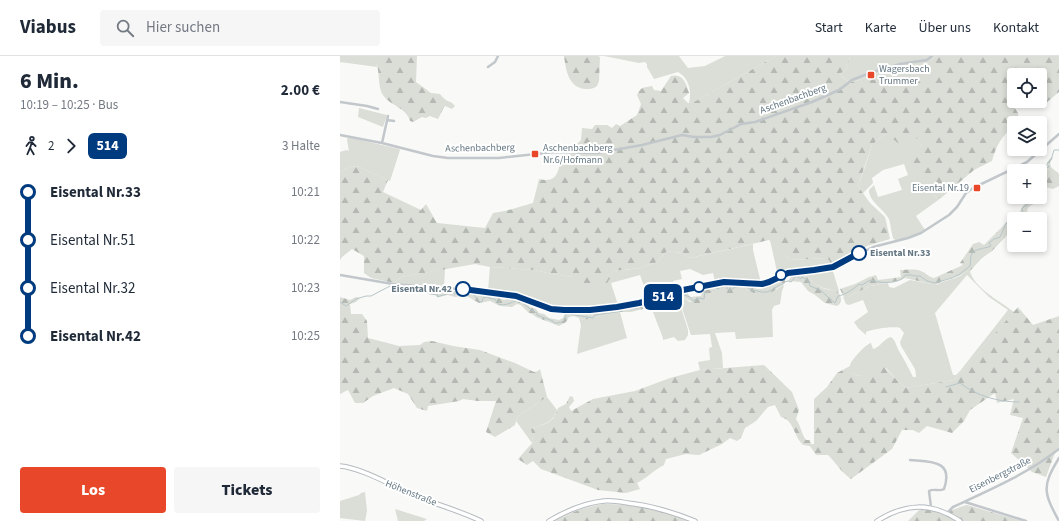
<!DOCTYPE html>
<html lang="de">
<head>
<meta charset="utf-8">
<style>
	body { margin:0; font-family:"Source Sans 3",sans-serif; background:#f6f6f7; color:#1f2937; height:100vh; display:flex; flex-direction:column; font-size:15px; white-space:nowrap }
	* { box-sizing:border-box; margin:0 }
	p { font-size:13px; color:#747a83 }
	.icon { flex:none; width:22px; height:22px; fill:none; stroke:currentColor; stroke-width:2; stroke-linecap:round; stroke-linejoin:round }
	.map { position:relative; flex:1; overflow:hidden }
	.details { display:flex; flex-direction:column; background:#fff; width:340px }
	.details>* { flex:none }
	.badge { padding:0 8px; border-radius:6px; font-size:14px; line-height:26px }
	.tools { position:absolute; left:667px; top:12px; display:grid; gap:8px }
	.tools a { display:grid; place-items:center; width:40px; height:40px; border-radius:4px; background:#fff; box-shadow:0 2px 6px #0003; font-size:20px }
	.map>.badge { position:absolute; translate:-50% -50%; box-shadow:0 0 0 2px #fff }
	.legs { display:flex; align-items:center; gap:6px; height:44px; padding:0 20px; font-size:13px }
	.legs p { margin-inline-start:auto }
	.overview { display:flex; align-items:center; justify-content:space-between; height:68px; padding:0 20px }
	h1 { font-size:22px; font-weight:800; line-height:30px }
	.cta { display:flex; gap:8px; margin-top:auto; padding:8px 20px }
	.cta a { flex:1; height:46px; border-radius:4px; background:#e84829; color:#fff; font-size:16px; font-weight:800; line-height:46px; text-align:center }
	.cta a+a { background:#f6f6f7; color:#1f2937 }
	ul { padding:0 20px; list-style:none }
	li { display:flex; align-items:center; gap:14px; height:48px; font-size:15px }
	li i { display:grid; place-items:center; width:6px; height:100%; margin:0 5px; background:currentColor }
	li i::after { content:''; width:10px; height:10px; margin:-5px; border:3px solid; border-radius:50%; background:#fff }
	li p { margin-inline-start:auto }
	li:first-child i { background:linear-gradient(#0000 50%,currentColor 0) }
	li:last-child i { background:linear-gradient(currentColor 50%,#0000 0) }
	header { display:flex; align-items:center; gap:24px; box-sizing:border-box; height:56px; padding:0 20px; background:#fff; border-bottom:1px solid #e0e1e3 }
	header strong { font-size:19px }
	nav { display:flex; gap:22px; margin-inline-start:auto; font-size:14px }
	.search { width:280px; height:36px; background:#f6f6f7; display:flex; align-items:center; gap:10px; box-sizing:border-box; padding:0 14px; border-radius:4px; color:#747a83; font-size:15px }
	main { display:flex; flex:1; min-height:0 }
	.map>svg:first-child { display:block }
</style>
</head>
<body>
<header>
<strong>Viabus</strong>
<div class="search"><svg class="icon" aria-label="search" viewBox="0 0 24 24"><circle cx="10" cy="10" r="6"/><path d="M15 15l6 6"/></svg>Hier suchen</div>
<nav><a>Start</a><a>Karte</a><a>Über uns</a><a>Kontakt</a></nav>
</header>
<main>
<section class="details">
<div class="overview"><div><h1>6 Min.</h1><p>10:19 – 10:25 · Bus</p></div><b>2.00 €</b></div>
<div class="legs"><svg class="icon" aria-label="walk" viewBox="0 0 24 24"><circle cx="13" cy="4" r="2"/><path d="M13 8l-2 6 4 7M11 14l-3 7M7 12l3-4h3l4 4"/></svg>2<svg class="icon" aria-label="forward" viewBox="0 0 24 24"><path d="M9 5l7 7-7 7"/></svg><b class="badge" style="background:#003b80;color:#fff">514</b><p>3 Halte</p></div>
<ul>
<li><i style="color:#003b80"></i><b>Eisental Nr.33</b><p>10:21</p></li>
<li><i style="color:#003b80"></i><span>Eisental Nr.51</span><p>10:22</p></li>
<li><i style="color:#003b80"></i><span>Eisental Nr.32</span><p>10:23</p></li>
<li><i style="color:#003b80"></i><b>Eisental Nr.42</b><p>10:25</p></li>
</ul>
<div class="cta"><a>Los</a><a>Tickets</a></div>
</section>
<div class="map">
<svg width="719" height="465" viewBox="0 0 719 465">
	<defs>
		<pattern id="forest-firs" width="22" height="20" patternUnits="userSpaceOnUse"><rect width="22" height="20" fill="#daded6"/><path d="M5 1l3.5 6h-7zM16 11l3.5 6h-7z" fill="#b4b9b3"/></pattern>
	</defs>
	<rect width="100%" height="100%" fill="#f9f9f7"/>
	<path fill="#daded6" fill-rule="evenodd" d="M 0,0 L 32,0 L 36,4 L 37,11 L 0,6 Z
		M 264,0 L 339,0 L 348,12 L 365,10 L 385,0 L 436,0 L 354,46 L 349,47 C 352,35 349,22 338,16 L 314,23 L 307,11 L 307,8 L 305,6 L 299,7 Z
		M 510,0 L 595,0 C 583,13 566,10 551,13 C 537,17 523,23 509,27 L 500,18 L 507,12 Z
		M 19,52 L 47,59 L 43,71 L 18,61 Z
		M 546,77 L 578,81 L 582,89 L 567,104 L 597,142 L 601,142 L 576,160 L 585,174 L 564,183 L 555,184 L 553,182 C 551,176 551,169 549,163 C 544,153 529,146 529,134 L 534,129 L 538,141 L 562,134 L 558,123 L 568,119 L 564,108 L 543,114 L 532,122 L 533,127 L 523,137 L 518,130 L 525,111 L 532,89 Z
		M 8,81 L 59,93 L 60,94 L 50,125 L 17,110 L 9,111 L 0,116 L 0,96 L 7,94 L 9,95 L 7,84 Z
		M 430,184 L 450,204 L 487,202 L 491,207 L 491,210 C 474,214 455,212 438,220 Z
		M 413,188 L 413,194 L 421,227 L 388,225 L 375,226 L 373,217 L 363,219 L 350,213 L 340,215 L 342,223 L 333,225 L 336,236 L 309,244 L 300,219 L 271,227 L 278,249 L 275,250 L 224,254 L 200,249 L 180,241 L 148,234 L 150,211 L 194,214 L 212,218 L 233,221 L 299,212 L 317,206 L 327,195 L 342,197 L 350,202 Z
		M 492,212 L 499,235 L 498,236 C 491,233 482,233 475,228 C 471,225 468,220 462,218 L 462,216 Z
		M 105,213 L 104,231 L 54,227 L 61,221 Z
		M 628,215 L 630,215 C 634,232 660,245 674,256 L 614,324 L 566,332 L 558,325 L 546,312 L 520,320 L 516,319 L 511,316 C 510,313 510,312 510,309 C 512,303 526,288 531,287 L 533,293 C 541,291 543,283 551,281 C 556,285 556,290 559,295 C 564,304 569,312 573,321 L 576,321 L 576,320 L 575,313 L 561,290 L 560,286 L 564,277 L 560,272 C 553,270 533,273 526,276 L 526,279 L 518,272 L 514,266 L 528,256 L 523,244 L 509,249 L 506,248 L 503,241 L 508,241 L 530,230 L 548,227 L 549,231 L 554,232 L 570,224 L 597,229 C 604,224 612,224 620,220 C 623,218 624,216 628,215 ZM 627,219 L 649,241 L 668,254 L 620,315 L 616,319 L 613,319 L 595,257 Z
		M 443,229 L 444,230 L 442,235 L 440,248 L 434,250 L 432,254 L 433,281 L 396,283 L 395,276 L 375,277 L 382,297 L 383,312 L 360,314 L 358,306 L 370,304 L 369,292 L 372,291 L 370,278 L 351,279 L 339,243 L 341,240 L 350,246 L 365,245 L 371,237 L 382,234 L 405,233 L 412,236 L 416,239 L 436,234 Z
		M 337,243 L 339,245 L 348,274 L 348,279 L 345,284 L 338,285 L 334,281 L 323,284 L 323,282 L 311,251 L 327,247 Z
		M 278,256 L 280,256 L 287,282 L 237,298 L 241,269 L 239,262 L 244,264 Z
		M 207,341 L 217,354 C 213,367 203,368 191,373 L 193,385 L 192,387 L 176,365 L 177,361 Z
		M 25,436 L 27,455 L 25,465 L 0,462 L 0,445 L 19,439 L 21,437 Z
		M 55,453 L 87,463 L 84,465 L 58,465 Z"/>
	<path fill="url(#forest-firs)" d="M 32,0 L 77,0 L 76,26 L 91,37 L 100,38 C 106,47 111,44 115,50 L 112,53 L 105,50 L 103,53 L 98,63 L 90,60 L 86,62 L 82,61 L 73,66 L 70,65 C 66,51 50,50 43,39 C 36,27 42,11 32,0 Z
		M 224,0 L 258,0 L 260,1 L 259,25 L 257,30 C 253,33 250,33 245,33 C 228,31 226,14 224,0 Z
		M 436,0 L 510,0 L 507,12 L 500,18 L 509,27 C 523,23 537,17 551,13 C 566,10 583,13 595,0 L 719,0 L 719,36 L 706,47 L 698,45 L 700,45 L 700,19 L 674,19 L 674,38 L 670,45 L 678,57 L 679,65 L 676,67 L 674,67 L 674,69 C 661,82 657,88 652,105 L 634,114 L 601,142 L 597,142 L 566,104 L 582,89 L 578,82 L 559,88 L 546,77 L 532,89 L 518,130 L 530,147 L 545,161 L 550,183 L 527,190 L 504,203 L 491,207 L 487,202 L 450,204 L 429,184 L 350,202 L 342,197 L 327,195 L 317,206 L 299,212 L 275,215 L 267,227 L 238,232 L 233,221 L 212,218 L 194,214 L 150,211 L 135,208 L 61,221 L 54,227 L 31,222 L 24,217 L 24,200 L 12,193 L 2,201 L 0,204 L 0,116 L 9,111 L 17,110 L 48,124 L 43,136 L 81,154 L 86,148 L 97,167 L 145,172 L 153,157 L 165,155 L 193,147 L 199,123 C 219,128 219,113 221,98 L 237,98 L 236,89 L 241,84 L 242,72 L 252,73 L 255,69 L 267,69 L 272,72 L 276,68 L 280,70 L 297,59 L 301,48 L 297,39 C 301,30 304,32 312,30 L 314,34 L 321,35 L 331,20 C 343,17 346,27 349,37 L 343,42 L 348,47 L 354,46 Z
		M 711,101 L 713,102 L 710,106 L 711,111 L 719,118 L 719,130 L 713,133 L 706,131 L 699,146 C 683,152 690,152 685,163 L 676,163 L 682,158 L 680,155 L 686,145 L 694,144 L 700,141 C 700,136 703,134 703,129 L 700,125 L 703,115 Z
		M 674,163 L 674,172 L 652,195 L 642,202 L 630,215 L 625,216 L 619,220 L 604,224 L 596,229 L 565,222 L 558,225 L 530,230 L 508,241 L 504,241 L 500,233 L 515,228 L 529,221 L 536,219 L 538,224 L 561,221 L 560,214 C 567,214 576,212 583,216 C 587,218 589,221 594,222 L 623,209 L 620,207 L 633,188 L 639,186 L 644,189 L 669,164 Z
		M 459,218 C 468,218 469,224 475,228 C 481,233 490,234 497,235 C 502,240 503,247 497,250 L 485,247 L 475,239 L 468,235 L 461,226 L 448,225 L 451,221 Z
		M 445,221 L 445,227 C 443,229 428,239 426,239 C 423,240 419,239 416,239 L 412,236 L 405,233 L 388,240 L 382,235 L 371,237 L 365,245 L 356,248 L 341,240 L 342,237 L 347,236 L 350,241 L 361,240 L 365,231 C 376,229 386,226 397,227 C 404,227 408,229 415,232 C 422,235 434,228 441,225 L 442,222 Z
		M 55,231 L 86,233 L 95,237 L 100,237 L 104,235 L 134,235 L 140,239 L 153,239 L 164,244 C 174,240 185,241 190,251 L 196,253 L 199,257 L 204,258 L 209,262 L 219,264 L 223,262 L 225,257 L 239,256 L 245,257 L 250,256 L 277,252 L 336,239 L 337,243 L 327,247 L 291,256 L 278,256 L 244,264 L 234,260 L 229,261 L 226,266 L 219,270 L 196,261 C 193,258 191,258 188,256 C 183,252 183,249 177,248 L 172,251 L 160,250 L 150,245 L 139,247 L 125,239 L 115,241 L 108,239 L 99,241 L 88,236 L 82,237 L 61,235 L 54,232 Z
		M 0,241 L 10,244 L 16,241 L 20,242 L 16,246 L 10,248 L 11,258 L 22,258 L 27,265 L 28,282 L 59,290 L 80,289 L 84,286 L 92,285 L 113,290 L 140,294 L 175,307 L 194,316 L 198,315 L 200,313 L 207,341 L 177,361 L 175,369 L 155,381 L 146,376 L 156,345 L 138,345 L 123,343 L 119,345 L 88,350 L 87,355 L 77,352 L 68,338 L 54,332 L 33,340 L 23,347 L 15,347 L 8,334 L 0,338 Z
		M 678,251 L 693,269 L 719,260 L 719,392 L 716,394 L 706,421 L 692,416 L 671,397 L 683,362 L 670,359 L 674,343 L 657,347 L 655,337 L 630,354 L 624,365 L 612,377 L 587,370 L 579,377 L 573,374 L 562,374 L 552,393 L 511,423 C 502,417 496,407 488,399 L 476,399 L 470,390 L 463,389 C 453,379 454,364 441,361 L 435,349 L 428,351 L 416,365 L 405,372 L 401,382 L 397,385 L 390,382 L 382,388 L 359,399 L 346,398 L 326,403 L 324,409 C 314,414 307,422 297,427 L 300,433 L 286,437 L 258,434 L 201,413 L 193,405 L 187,409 L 178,403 L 193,386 L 191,373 C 206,367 213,368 218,352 L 226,348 L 230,340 L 233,341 L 234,345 L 229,351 L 231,355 L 253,343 L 295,335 L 330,322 L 360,314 L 424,309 L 452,336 L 459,354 L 456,363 C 461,370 461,377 466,384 L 470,384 L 471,388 L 474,388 L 474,343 L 487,331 L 497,317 L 510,310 C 511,317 514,319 520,320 L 539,310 L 543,310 L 558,325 L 566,332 L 614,324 Z
		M 262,448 C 291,447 321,454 348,465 L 213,465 L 241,453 Z
		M 627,449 L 682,465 L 568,465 L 578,455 L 583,452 C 591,454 600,458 608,455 C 615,454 620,450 627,449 Z"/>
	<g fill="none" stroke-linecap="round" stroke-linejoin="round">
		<path stroke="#b8c6c9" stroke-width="1" d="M 700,126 L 704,120 L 702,116 L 703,113 L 709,111 L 707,107 L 711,104 L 714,94 L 719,94
			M 700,130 L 702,130 L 702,134 L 700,137
			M 680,163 L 685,160 L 684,157 L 682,154 L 682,152 L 697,142 L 698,141
			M 0,246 L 6,250 L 16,243 L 26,240 L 31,240 L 50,230 L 62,234 L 65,232 L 65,234 L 68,234 L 71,232 L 73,235 L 77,233 L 79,237 L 81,235 L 90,238 L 98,239 L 97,241 L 113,236 L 114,238 L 123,237 L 128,239 L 133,238 L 140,246 L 142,246 L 143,242 L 147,241 L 152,243 L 155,243 L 158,248 C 166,250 170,247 178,244 C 186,248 189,254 197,257 L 197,259 L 213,265 L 214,267 C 221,267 226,266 226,258 L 229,258 L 253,262 L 255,259 C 268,257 280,257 291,251 L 293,253 L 317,248 L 325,244 L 332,244 L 344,239 L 350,241 L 353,245 L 358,242 L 364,243 L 365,235 L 371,230 L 379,233 L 379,230 L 382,231 L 385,229 L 387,230 L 387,233 L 391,234 L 395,231 L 406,230 L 411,234 C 417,234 421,237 427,236 C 433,234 437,229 443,228 L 444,226 L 448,225 L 451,226 L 456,220 L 461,223 L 462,221 L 469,225 L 470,230 L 480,234 L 495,247 L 498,240 C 505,239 514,233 519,228 L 522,229 L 530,224 C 540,227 552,228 562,223 C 566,220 562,220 567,219 C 571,218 575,221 580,220 L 587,225 L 595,227 L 612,222 L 620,218 L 630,210 C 631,206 630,203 631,200 C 633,192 645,193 651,190 L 649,187 L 654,183 L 660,181 L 666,167 L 674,165
			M 606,331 L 620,327 C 637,340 658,346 679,346"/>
		<defs>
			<path id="secondary" d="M 0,410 C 23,412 56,432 77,441 C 99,449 120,455 141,465
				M 209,465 C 226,455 244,447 264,445 C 275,444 285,447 295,448 C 316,451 335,457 355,465
				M 537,465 C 566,447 591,446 620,465"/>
		</defs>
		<use href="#secondary" stroke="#b5bbc0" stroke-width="5.5"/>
		<path stroke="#c2c7cb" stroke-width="2.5" d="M 148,11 L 155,6 L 158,0
			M 0,46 L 27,50 L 38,53
			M 47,64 L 54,65
			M 0,79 L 42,87 L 93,100 L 108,102 L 159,102 L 215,96 L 257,97 L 302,89 L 342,79 L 354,81 L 371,81 L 380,79 L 401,68 L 415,66 L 472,46 L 499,34 L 512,24 L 530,17 L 560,8 L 587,4 L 592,0
			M 42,87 L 48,60
			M 0,219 L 53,228 L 145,235 L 176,240 L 197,249 L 225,254 L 250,254 L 277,251 L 324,241 L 343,234 L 371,228 L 390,225 L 422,228 L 429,226 L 447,217 L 474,214 L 493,211 L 533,191 L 568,182 L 581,177 L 609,159 L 617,151 L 626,137 L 633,132 L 687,106 L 719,78
			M 719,402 C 702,430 703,436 719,465
			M 570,404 C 591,406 614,404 604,433 C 599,436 594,432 589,435 L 591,451
			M 625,446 L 686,465
			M 607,457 L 613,451 C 650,434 687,418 719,393"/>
		<use href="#secondary" stroke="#fff" stroke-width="3.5"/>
	</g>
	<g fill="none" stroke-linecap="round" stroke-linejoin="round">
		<defs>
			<path id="line-1" d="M 123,233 L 176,240 L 211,253 L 224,254 L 250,254 L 277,251 L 299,247 L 328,240 L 343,234 L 384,226 L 422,228 L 429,226 L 448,217 L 474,214 L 493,211 L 519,197"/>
		</defs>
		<use href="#line-1" stroke="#fff" stroke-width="9"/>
		<use href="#line-1" stroke="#003b80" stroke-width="6"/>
	</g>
	<g fill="#e84829" stroke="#fff" stroke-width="1.5">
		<rect x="527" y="15" width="8" height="8" rx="2"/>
		<rect x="191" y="94" width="8" height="8" rx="2"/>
		<rect x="633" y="128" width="8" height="8" rx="2"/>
	</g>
	<g fill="#fff" stroke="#003b80" stroke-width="2">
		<circle cx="519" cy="197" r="7"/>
		<circle cx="441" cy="219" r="5"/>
		<circle cx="359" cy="231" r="5"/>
		<circle cx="123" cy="233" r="7"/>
	</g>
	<g text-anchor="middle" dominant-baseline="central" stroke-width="4" stroke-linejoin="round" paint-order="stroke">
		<g font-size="10" fill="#647783" stroke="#fff" text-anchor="start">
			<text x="539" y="13">Wagersbach<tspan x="539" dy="12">Trummer</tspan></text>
			<text x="203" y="92">Aschenbachberg<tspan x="203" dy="12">Nr.6/Hofmann</tspan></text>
			<text x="629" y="132" text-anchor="end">Eisental Nr.19</text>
		</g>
		<g font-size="10" fill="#647783" stroke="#fff">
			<text transform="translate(453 43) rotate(-20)">Aschenbachberg</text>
			<text transform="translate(140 92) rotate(-1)">Aschenbachberg</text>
			<text transform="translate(660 419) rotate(-27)">Eisenbergstraße</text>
			<text transform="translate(71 437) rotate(22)">Höhenstraße</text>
		</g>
		<g font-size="10" font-weight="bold" fill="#647783" stroke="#fff" text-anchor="start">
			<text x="530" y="197">Eisental Nr.33</text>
			<text x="112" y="233" text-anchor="end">Eisental Nr.42</text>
		</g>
	</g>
</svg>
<div class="tools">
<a><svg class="icon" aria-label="locate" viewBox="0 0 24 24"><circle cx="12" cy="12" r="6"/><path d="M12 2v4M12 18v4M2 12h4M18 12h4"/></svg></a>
<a><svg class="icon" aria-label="layers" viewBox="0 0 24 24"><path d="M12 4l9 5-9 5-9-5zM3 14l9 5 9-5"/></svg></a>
<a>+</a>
<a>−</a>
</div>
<b class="badge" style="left:323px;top:241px;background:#003b80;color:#fff">514</b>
</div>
</main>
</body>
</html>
